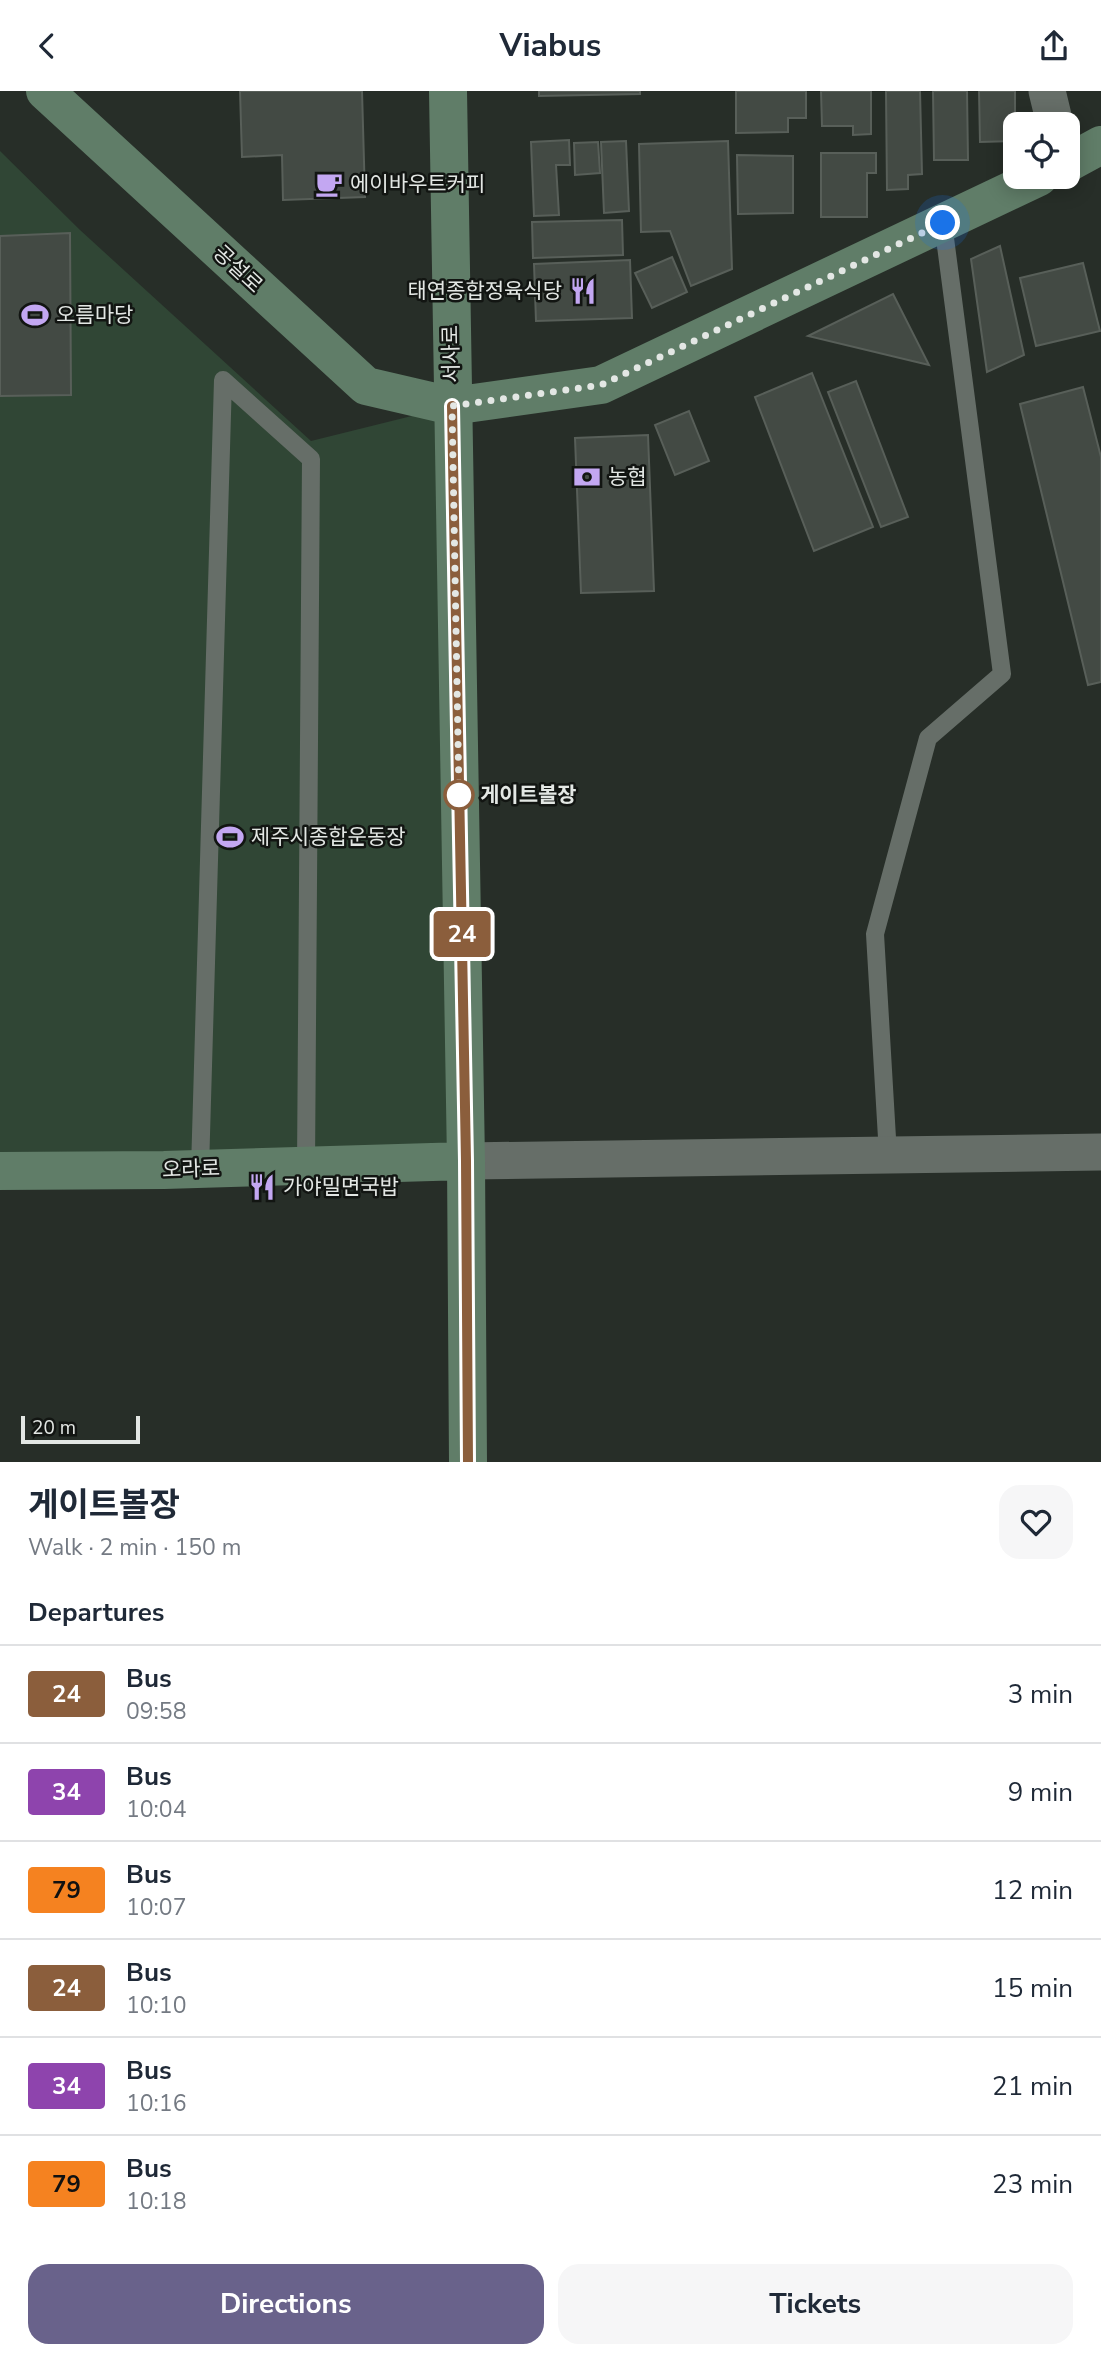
<!DOCTYPE html>
<html lang="en">
<head>
<meta charset="utf-8">
<style>
	body { margin:0; font-family:"Nunito Sans","Noto Sans KR",sans-serif; background:#f6f6f7; color:#1f2937; height:100vh; display:flex; flex-direction:column; font-size:26px; white-space:nowrap }
	* { box-sizing:border-box; margin:0 }
	p { font-size:23px; color:#747a83 }
	.icon { flex:none; width:38px; height:38px; fill:none; stroke:currentColor; stroke-width:2; stroke-linecap:round; stroke-linejoin:round }
	.map { position:relative; height:1371px; overflow:hidden }
	.panel { display:flex; flex-direction:column; background:#fff; flex:1 }
	.panel>* { flex:none }
	.badge { padding:0 14px; border-radius:5px; font-size:24px; line-height:46px }
	.buttons { position:absolute; left:1003px; top:21px; display:grid; gap:14px }
	.buttons a { display:grid; place-items:center; width:77px; height:77px; border-radius:14px; background:#fff; box-shadow:0 4px 18px #0003; font-size:35px }
	.scale { position:absolute; left:21px; bottom:18px; width:119px; box-sizing:border-box; padding-left:7px; border:4px solid #e3e7e4; border-top:0; font-size:19px; line-height:24px; white-space:nowrap; color:#e3e7e4; -webkit-text-stroke:5px #121512; paint-order:stroke }
	.you { position:absolute; width:35px; height:35px; margin:-18px; border:5px solid #fff; border-radius:50%; background:#1a73e8; box-shadow:0 0 0 10px #1a73e833 }
	.map>.badge { position:absolute; translate:-50% -50%; box-shadow:0 0 0 4px #fff }
	h2 { padding:0 28px; font-size:26px; line-height:63px }
	.round { display:grid; place-items:center; flex:none; width:74px; height:74px; border-radius:21px; background:#f6f6f7 }
	.overview { display:flex; align-items:center; justify-content:space-between; height:119px; padding:0 28px }
	h1 { font-size:33px; font-weight:700; line-height:52px }
	.button { display:flex; gap:14px; margin-top:auto; padding:14px 28px }
	.button a { flex:1; height:80px; border-radius:21px; background:#69628b; color:#fff; font-size:28px; font-weight:700; line-height:80px; text-align:center }
	.button a+a { background:#f6f6f7; color:#1f2937 }
	ul { padding:0; list-style:none }
	li { display:flex; align-items:center; gap:21px; height:98px; padding:0 28px; border-top:2px solid #e0e1e3 }
	li div { flex:1 }
	li b { display:block; font-size:26px }
	li em { font-style:normal }
	li .badge { min-width:77px; font-weight:700; text-align:center }
	header { display:flex; justify-content:space-between; align-items:center; height:91px; padding:0 28px; background:#fff; font-size:32px; font-weight:700 }
	.map>svg:first-child { display:block }
</style>
</head>
<body>
<header><svg class="icon" aria-label="back" viewBox="0 0 24 24"><path d="M15 5l-7 7 7 7"/></svg>Viabus<svg class="icon" aria-label="share" viewBox="0 0 24 24"><path d="M12 15V3M7 8l5-5 5 5M5 13v7h14v-7"/></svg></header>
<div class="map">
<svg width="1101" height="1371" viewBox="0 0 1101 1371">
	<rect width="100%" height="100%" fill="#272e28"/>
	<path fill="#304635" d="M 0,60 L 80,139 L 311,350 L 452,315 L 466,1070 L 0,1071 Z"/>
	<path fill="#434a44" stroke="#585f59" stroke-width="2" d="M 240,0 L 362,0 L 365,106 L 283,109 L 282,64 L 242,66 Z
		M 539,0 L 640,0 L 640,3 L 539,5 Z
		M 736,0 L 806,0 L 806,27 L 788,27 L 788,41 L 736,42 Z
		M 821,0 L 871,0 L 871,43 L 853,44 L 853,35 L 822,35 Z
		M 886,0 L 920,0 L 922,83 L 908,84 L 908,98 L 887,99 Z
		M 933,0 L 967,0 L 968,69 L 934,69 Z
		M 979,0 L 1015,0 L 1015,50 L 980,51 Z
		M 569,49 L 570,74 L 556,74 L 559,124 L 534,125 L 531,51 Z
		M 626,50 L 629,120 L 604,122 L 601,51 Z
		M 728,50 L 732,178 L 691,195 L 670,140 L 641,141 L 639,53 Z
		M 598,51 L 600,82 L 575,84 L 574,52 Z
		M 821,62 L 876,62 L 876,82 L 867,82 L 867,126 L 821,126 Z
		M 737,64 L 793,65 L 793,122 L 738,123 Z
		M 622,129 L 623,164 L 533,167 L 532,131 Z
		M 70,142 L 71,304 L 0,305 L 0,145 Z
		M 1000,155 L 1024,264 L 987,281 L 971,168 Z
		M 672,166 L 687,201 L 652,217 L 635,182 Z
		M 630,169 L 632,227 L 536,230 L 534,173 Z
		M 1083,172 L 1100,240 L 1036,255 L 1020,187 Z
		M 893,203 L 929,274 L 808,245 Z
		M 812,282 L 873,436 L 814,460 L 755,306 Z
		M 856,290 L 908,426 L 881,436 L 828,301 Z
		M 1083,296 L 1101,366 L 1101,591 L 1088,594 L 1020,313 Z
		M 689,320 L 709,370 L 675,384 L 655,334 Z
		M 648,344 L 654,500 L 581,502 L 575,347 Z"/>
	<g fill="none" stroke-linecap="round" stroke-linejoin="round">
		<path stroke="#666e68" stroke-width="18" d="M 888,1064 L 875,843 L 928,647 L 1002,583 L 943,132
			M 200,1078 L 223,289 L 311,368 L 306,1075"/>
		<path stroke="#666e68" stroke-width="37" d="M 1047,0 L 1055,33
			M 466,1070 L 1101,1061"/>
		<path stroke="#607d68" stroke-width="38" d="M 45,0 L 366,295 L 452,315 L 601,294 L 1039,86
			M 448,0 L 466,1070 L 468,1371
			M 1068,72 L 1101,54
			M 0,1080 L 164,1079 L 466,1070"/>
	</g>
	<g fill="none" stroke-linecap="round" stroke-linejoin="round">
		<defs>
			<path id="line" d="M 452,315 L 466,1070 L 468,1371"/>
		</defs>
		<use href="#line" stroke="#fff" stroke-width="16"/>
		<use href="#line" stroke="#8b5e3c" stroke-width="10"/>
		<path stroke="#e3e7e4" stroke-width="7" stroke-dasharray="0 12.6" d="M 459,704 L 452,315 L 601,294 L 943,132"/>
	</g>
	<defs>
		<symbol id="cafe-bare" viewBox="-9 -9 18 18"><path d="M-5.5-4.5H6V0H3Q3 3.5 0 3.5H-2.5Q-5.5 3.5-5.5 0ZM3-3.2v2h1.7v-2ZM-6 4.5H4V6H-6Z" fill="#c3a7f2" stroke="#121512" stroke-width="2.5" paint-order="stroke"/></symbol>
		<symbol id="restaurant-bare" viewBox="-9 -9 18 18"><path d="M-5-6h1v4h1v-4h1v4h1v-4h1v5L-1.5 .5V6h-2V.5L-5-1ZM5-6V6H3V1.5H1.5Q1.5-4 5-6Z" fill="#c3a7f2" stroke="#121512" stroke-width="2.5" paint-order="stroke"/></symbol>
		<symbol id="stadium-bare" viewBox="-9 -9 18 18"><path d="M0-5a6.5 5 0 1 0 0 10a6.5 5 0 1 0 0-10ZM-3.5-1.8h7v3.6h-7Z" fill="#c3a7f2" stroke="#121512" stroke-width="2.5" paint-order="stroke"/></symbol>
		<symbol id="bank-bare" viewBox="-9 -9 18 18"><path d="M-6-4H6V4H-6ZM0-2.3a2.3 2.3 0 1 0 0 4.6a2.3 2.3 0 1 0 0-4.6Z" fill="#c3a7f2" stroke="#121512" stroke-width="2.5" paint-order="stroke"/></symbol>
	</defs>
	<g fill-rule="evenodd">
		<use href="#cafe-bare" x="310" y="74" width="38" height="38"/>
		<use href="#restaurant-bare" x="564" y="181" width="38" height="38"/>
		<use href="#stadium-bare" x="16" y="205" width="38" height="38"/>
		<use href="#bank-bare" x="568" y="367" width="38" height="38"/>
		<use href="#stadium-bare" x="211" y="727" width="38" height="38"/>
		<use href="#restaurant-bare" x="243" y="1077" width="38" height="38"/>
	</g>
	<circle fill="#fff" stroke="#8b5e3c" stroke-width="3.5" cx="459" cy="704" r="14"/>
	<g text-anchor="middle" dominant-baseline="central" stroke-width="5" stroke-linejoin="round" paint-order="stroke">
		<g font-size="21" fill="#e3e7e4" stroke="#121512" text-anchor="start">
			<text x="350" y="93">에이바우트커피</text>
			<text x="562" y="200" text-anchor="end">태연종합정육식당</text>
			<text x="56" y="224">오름마당</text>
			<text x="608" y="386">농협</text>
			<text x="251" y="746">제주시종합운동장</text>
			<text x="283" y="1096">가야밀면국밥</text>
		</g>
		<g font-size="21" fill="#e3e7e4" stroke="#121512">
			<text transform="translate(238 178) rotate(43)">공설로</text>
			<text transform="translate(451 263) rotate(-91)">서사로</text>
			<text transform="translate(191 1078) rotate(-2)">오라로</text>
		</g>
		<g font-size="21" font-weight="bold" fill="#e3e7e4" stroke="#121512" text-anchor="start">
			<text x="480" y="704">게이트볼장</text>
		</g>
	</g>
</svg>
<div class="buttons">
<a><svg class="icon" aria-label="locate" viewBox="0 0 24 24"><circle cx="12" cy="12" r="6"/><path d="M12 2v4M12 18v4M2 12h4M18 12h4"/></svg></a>
</div>
<div class="scale">20 m</div>
<div class="you" style="left:943px;top:132px"></div>
<b class="badge" style="left:462px;top:843px;background:#8b5e3c;color:#fff">24</b>
</div>
<section class="panel">
<div class="overview"><div><h1>게이트볼장</h1><p>Walk · 2 min · 150 m</p></div><a class="round"><svg class="icon" aria-label="heart" viewBox="0 0 24 24"><path d="M12 20l-8-8c-3-5 5-10 8-4 3-6 11-1 8 4z"/></svg></a></div>
<h2>Departures</h2>
<ul>
<li><span class="badge" style="background:#8b5e3c;color:#fff">24</span><div><b>Bus</b><p>09:58</p></div><em>3 min</em></li>
<li><span class="badge" style="background:#8e44ad;color:#fff">34</span><div><b>Bus</b><p>10:04</p></div><em>9 min</em></li>
<li><span class="badge" style="background:#f58220;color:#111">79</span><div><b>Bus</b><p>10:07</p></div><em>12 min</em></li>
<li><span class="badge" style="background:#8b5e3c;color:#fff">24</span><div><b>Bus</b><p>10:10</p></div><em>15 min</em></li>
<li><span class="badge" style="background:#8e44ad;color:#fff">34</span><div><b>Bus</b><p>10:16</p></div><em>21 min</em></li>
<li><span class="badge" style="background:#f58220;color:#111">79</span><div><b>Bus</b><p>10:18</p></div><em>23 min</em></li>
</ul>
<div class="button"><a>Directions</a><a>Tickets</a></div>
</section>
</body>
</html>
